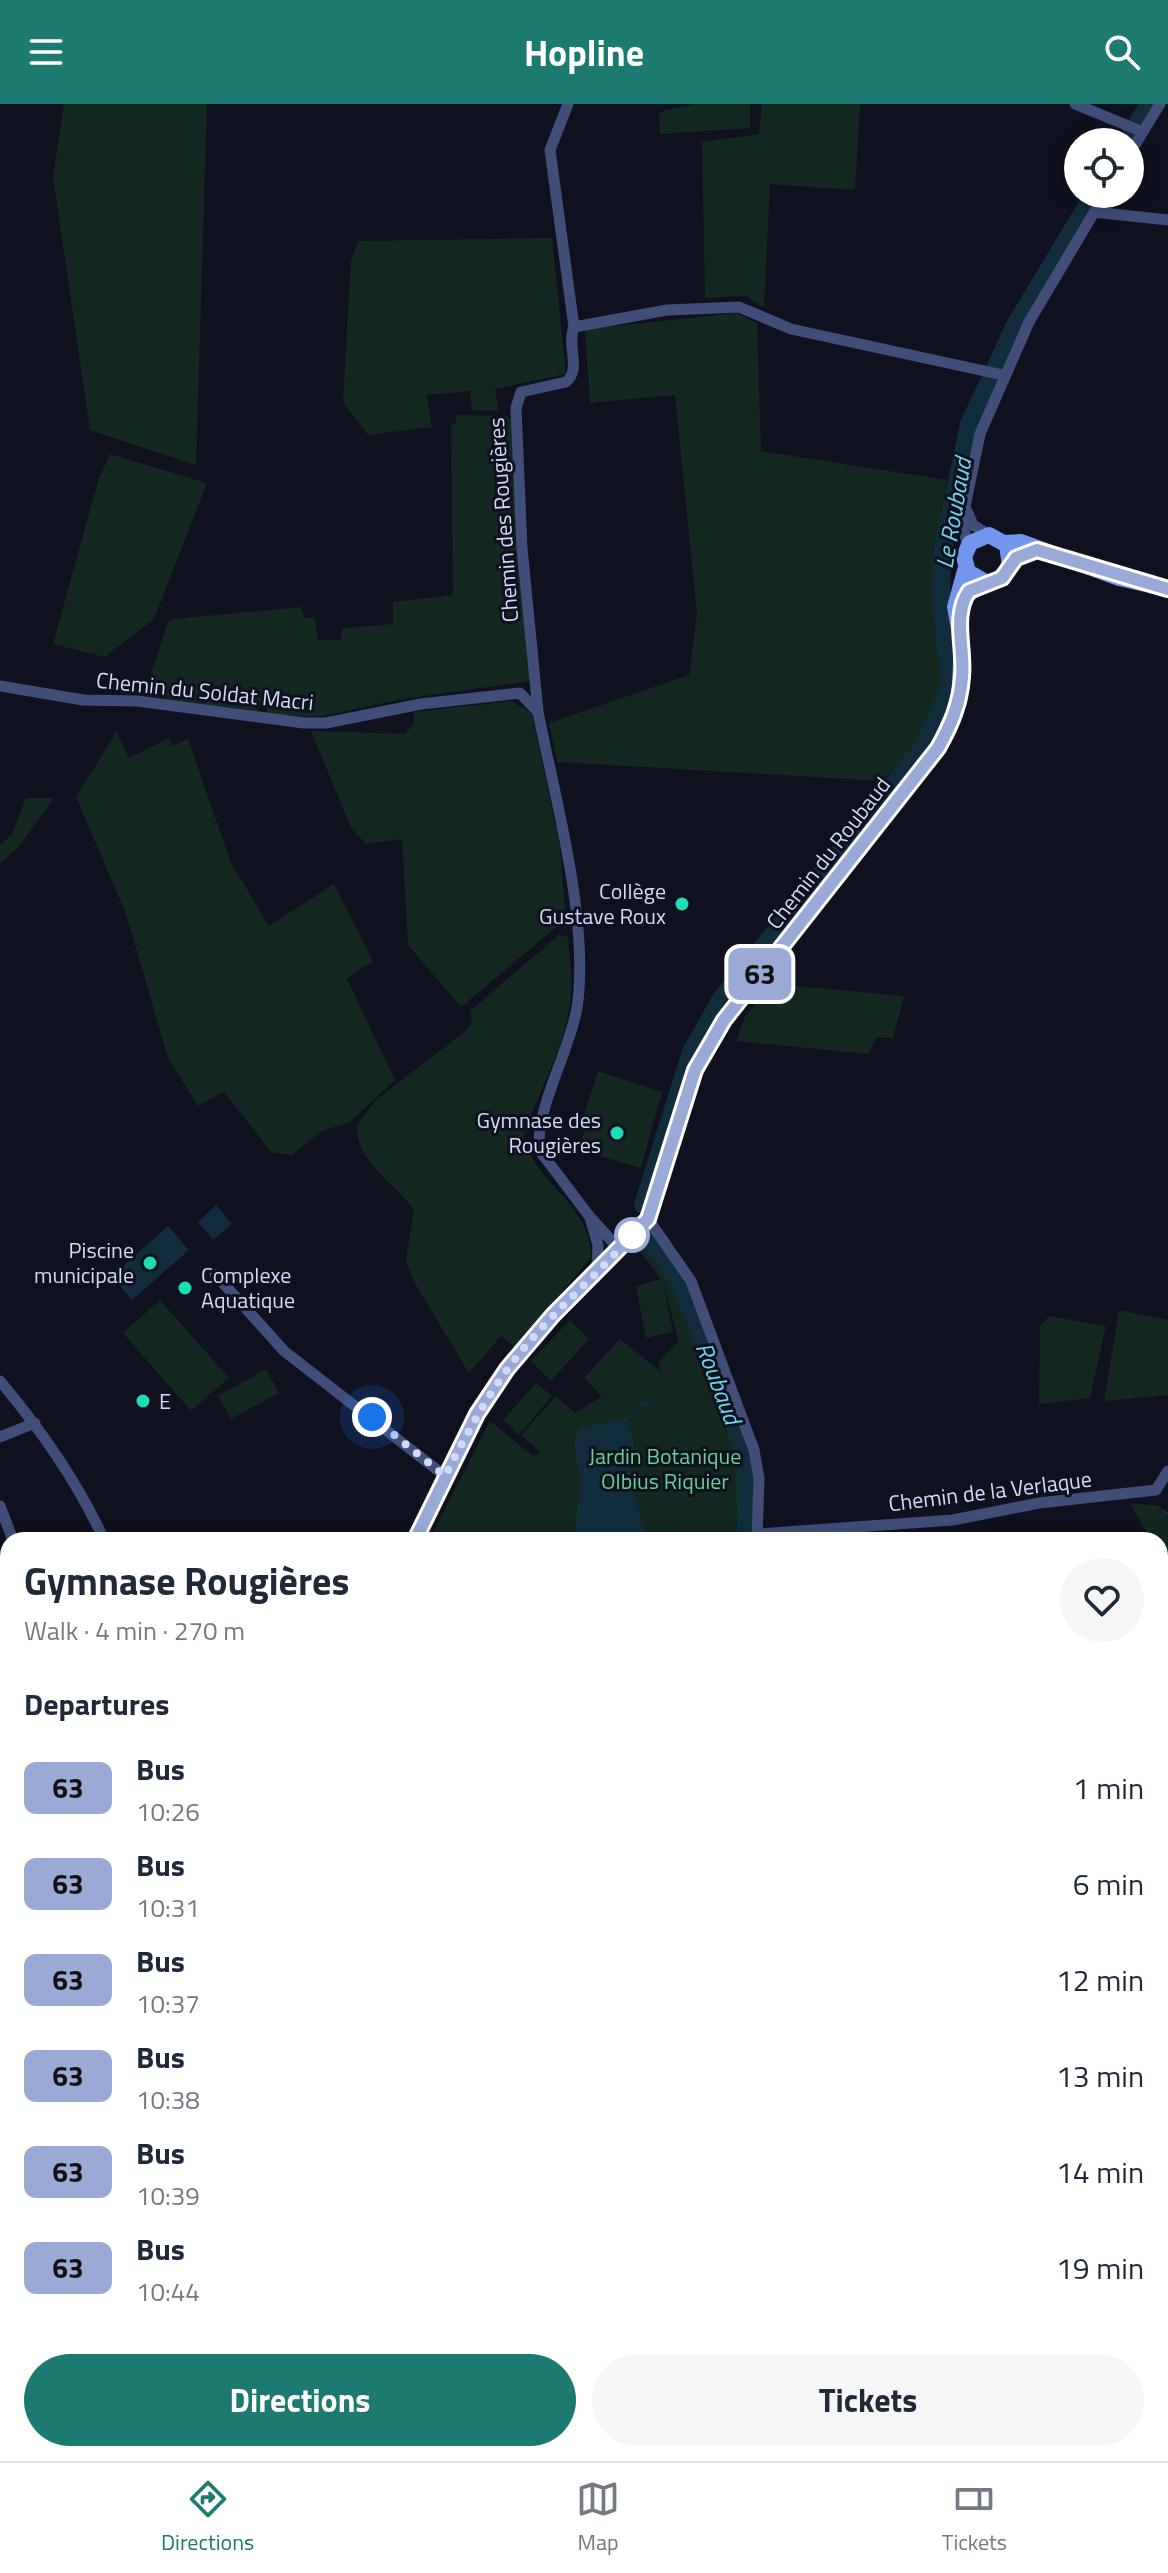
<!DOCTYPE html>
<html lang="en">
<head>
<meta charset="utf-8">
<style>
	body { margin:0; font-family:"Titillium Web",sans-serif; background:#f6f6f7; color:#1f2937; height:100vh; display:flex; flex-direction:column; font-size:30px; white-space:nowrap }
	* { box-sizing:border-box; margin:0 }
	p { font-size:26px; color:#747a83 }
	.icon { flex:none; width:44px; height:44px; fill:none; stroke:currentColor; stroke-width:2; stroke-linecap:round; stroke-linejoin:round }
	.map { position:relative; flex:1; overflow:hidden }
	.sheet { position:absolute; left:0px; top:1428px; width:1168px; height:930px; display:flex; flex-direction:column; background:#fff; border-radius:24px 24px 0 0; box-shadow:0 4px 20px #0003 }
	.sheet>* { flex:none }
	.badge { padding:0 16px; border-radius:12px; font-size:28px; line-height:52px }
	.controls { position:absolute; left:1064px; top:24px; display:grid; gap:16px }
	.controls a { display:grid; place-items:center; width:80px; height:80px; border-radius:50%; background:#fff; box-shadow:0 4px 20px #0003; font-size:40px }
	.you { position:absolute; width:40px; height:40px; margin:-20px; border:6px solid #fff; border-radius:50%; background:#1a73e8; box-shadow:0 0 0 12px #1a73e833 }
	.map>.badge { position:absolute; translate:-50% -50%; box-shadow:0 0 0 4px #fff }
	h2 { padding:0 24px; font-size:30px; line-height:72px }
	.round { display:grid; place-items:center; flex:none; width:84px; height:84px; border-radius:42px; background:#f6f6f7 }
	.overview { display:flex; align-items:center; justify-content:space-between; height:136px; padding:0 24px }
	h1 { font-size:38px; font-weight:700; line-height:60px }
	.cta { display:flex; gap:16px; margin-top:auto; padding:16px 24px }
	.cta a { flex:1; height:92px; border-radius:48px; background:#1d7a71; color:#fff; font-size:32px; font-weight:700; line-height:92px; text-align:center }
	.cta a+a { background:#f6f6f7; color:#1f2937 }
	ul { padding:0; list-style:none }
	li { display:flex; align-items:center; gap:24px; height:96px; padding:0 24px }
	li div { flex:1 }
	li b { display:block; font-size:30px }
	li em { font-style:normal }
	li .badge { min-width:88px; font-weight:700; text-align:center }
	header { display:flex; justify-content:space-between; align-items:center; height:104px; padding:0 24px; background:#1d7a71; color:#fff; font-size:36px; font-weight:700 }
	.menu { display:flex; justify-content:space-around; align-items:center; height:112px; border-top:2px solid #e0e1e3; background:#fff; font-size:22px; color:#747a83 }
	.menu a { display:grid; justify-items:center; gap:4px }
	.menu .on { color:#1d7a71 }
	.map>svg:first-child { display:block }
</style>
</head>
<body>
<header><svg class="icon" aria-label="menu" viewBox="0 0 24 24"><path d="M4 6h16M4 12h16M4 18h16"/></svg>Hopline<svg class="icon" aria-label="search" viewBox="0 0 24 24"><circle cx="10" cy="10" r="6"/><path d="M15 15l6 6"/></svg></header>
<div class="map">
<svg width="1168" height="2357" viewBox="0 0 1168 2357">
	<rect width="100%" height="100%" fill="#0f111e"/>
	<path fill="#132821" d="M 64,0 L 207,0 L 196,361 L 90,326 L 53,73 Z
		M 694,0 L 750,0 L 750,24 L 660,30 L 659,8 Z
		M 762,0 L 860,0 L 855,86 L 770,80 L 764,204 L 746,192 L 705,194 L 702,38 L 759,30 Z
		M 552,134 L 566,270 L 495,285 L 499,307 L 472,306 L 470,287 L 427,291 L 432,323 L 368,331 L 343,298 L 351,157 L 358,137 Z
		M 737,209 L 757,219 L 761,347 L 947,376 L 935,456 L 946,565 L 941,587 L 918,640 L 882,677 L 557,658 L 549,619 L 689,571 L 697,510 L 675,291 L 590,299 L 585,225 Z
		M 456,311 L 507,312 L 512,316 L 531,577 L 403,595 L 322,612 L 267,613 L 266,603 L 259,603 L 257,610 L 144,591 L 168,518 L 173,515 L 301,503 L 304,514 L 315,513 L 318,536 L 341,536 L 342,524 L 393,520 L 393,498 L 453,491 L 451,320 L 456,319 Z
		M 110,350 L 207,379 L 154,515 L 105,553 L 53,540 L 98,377 Z
		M 512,597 L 532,610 L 560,743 L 566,815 L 461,903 L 408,841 L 402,735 L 366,740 L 351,724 L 311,627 L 405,630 L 414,620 L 414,608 Z
		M 117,627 L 129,654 L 169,634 L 172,642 L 188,635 L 231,759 L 269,822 L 334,780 L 373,857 L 347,875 L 395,976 L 350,1018 L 322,1027 L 292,1051 L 271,1048 L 224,988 L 198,1002 L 168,954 L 126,810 L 76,693 Z
		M 26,694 L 54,694 L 18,744 L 0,759 L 0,741 L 12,730 Z
		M 559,831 L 568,833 C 569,852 573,872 571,890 C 567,941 539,985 523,1033 C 535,1079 592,1102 591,1153 L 516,1244 L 501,1232 L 469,1269 L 413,1176 L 406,1155 L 414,1106 C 394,1077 356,1059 357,1021 L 376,996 L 464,928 L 472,919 L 470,907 Z
		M 772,880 L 904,892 L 893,934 L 877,933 L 868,950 L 736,937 L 745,913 Z
		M 598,967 L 662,988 L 641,1064 L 579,1046 L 588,1013 L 584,1011 Z
		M 642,1135 L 678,1189 L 740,1355 L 740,1436 L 429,1436 L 490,1317 L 533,1352 L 541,1349 L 521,1331 L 556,1292 L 575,1309 L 602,1292 L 584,1274 L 620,1235 L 661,1268 L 658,1258 L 679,1237 L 663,1179 L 673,1228 L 646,1234 L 636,1182 L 661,1175 L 636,1142 Z
		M 160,1196 L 229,1274 L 191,1307 L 123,1229 Z
		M 1119,1206 L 1168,1216 L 1168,1291 L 1104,1297 Z
		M 1049,1212 L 1106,1222 L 1090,1294 L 1039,1300 L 1040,1222 Z
		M 570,1216 L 589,1235 L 551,1277 L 531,1257 Z
		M 266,1265 L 279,1289 L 231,1315 L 218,1292 Z
		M 536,1279 L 552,1292 L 519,1331 L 503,1316 Z
		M 1130,1399 L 1160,1402 L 1168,1416 L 1168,1563 L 1160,1551 L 1160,1436 L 1151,1436 Z
		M 872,2350 L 1044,2350 L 1046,2357 L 857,2355 Z"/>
	<path fill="#112d3c" d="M 216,1101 L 232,1120 L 213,1136 L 198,1118 Z
		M 168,1122 L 189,1146 L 132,1196 L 112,1172 Z
		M 627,1314 L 634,1340 L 630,1365 L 639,1370 L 641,1378 L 633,1389 L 645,1427 L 636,1436 L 573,1436 L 581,1379 L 574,1339 L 580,1324 Z"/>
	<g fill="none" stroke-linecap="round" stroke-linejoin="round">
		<path stroke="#112d3c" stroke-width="3" d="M 627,1314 L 640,1302 L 653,1298
			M 1164,1407 L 1168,1411
			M 1160,1762 L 1168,1759
			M 825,2350 L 834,2357"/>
		<path stroke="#112d3c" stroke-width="18" d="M 1126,38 L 1149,0
			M 643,1101 L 691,948 L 721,895 L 923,643 L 947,590 L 950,569 L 941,503 L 942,450 L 969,320 L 1015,221 L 1094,90
			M 648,1133 L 680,1178 L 745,1348 L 747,1436"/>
		<path stroke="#404e78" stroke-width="11" d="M 1075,0 L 1143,28
			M 1130,49 L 1160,0
			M 1094,108 L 1168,116
			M 574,223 L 667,206 L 739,203 L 791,225 L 1003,271
			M 967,407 L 973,421 L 989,431
			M 967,444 L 963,412 L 980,330 L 1029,218 L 1105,90
			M 0,582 L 83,596 L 137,597 L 304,619 L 326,619 L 421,600 L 520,589 L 538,608 C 555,694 590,819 577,904 C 570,945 538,1001 539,1040 L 543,1051 L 590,1113 L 619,1145
			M 538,607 L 522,444 L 516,304 L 521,288 L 566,278 C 582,265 566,241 574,223 L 550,46 L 568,0
			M 648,1115 L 691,1177 L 754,1346 L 759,1374 L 757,1436
			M 591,1117 L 598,1141 L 597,1165
			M 215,1170 L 284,1247 L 445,1372
			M 0,1277 C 41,1326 78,1378 104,1436
			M 0,1333 L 35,1319
			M 0,1402 L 13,1436
			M 758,1430 L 953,1416 L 1039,1399 L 1156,1386 L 1168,1367
			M 0,1572 L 8,1563
			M 0,1580 L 8,1606
			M 1160,1958 L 1168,1954
			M 1161,2218 L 1160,2235 L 1168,2259
			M 0,2245 L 8,2240
			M 161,2350 L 164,2357
			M 839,2351 L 845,2357
			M 0,2355 L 3,2357
			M 317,2357 L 338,2350
			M 467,2357 L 470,2350"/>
		<path stroke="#7495ee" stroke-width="16" d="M 1005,439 L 1021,438 L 1119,474 L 1168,485
			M 962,498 C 975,477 1000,483 1010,462 L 1007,441 L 989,431 L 970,439 L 964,453 L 968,468 L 987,479
			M 415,1436 L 477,1310 L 507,1265 L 553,1211 L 648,1115 L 695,966 L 724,916 L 938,644 L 959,598 L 962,541 L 955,503 L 966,463
			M 0,1939 L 8,1931"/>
		<path stroke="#9366ec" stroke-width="16" d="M 1160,2176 L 1168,2173
			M 674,2357 L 692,2350"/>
		<path stroke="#eb5bca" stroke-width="20" d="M 0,1736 L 8,1745
			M 0,1784 L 8,1793
			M 366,2350 L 369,2357
			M 398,2350 L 401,2357"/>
	</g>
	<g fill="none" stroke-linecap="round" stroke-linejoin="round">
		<defs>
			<path id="line" d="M 415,1436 L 477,1310 L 507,1265 L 553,1211 L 648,1115 L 695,966 L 724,916 L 938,644 C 951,621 960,600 962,573 C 965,544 952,512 969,487 L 1002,474 L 1016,454 L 1037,446 L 1168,485"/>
		</defs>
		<use href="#line" stroke="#fff" stroke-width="18"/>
		<use href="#line" stroke="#9aaad7" stroke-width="12"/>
		<path stroke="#d2d9fa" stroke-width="8" stroke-dasharray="0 14.4" d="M 372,1313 L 445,1372 C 470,1324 494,1278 530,1237 C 562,1200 601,1167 632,1131"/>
	</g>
	<g fill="#1bddb8" stroke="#0f111e" stroke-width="3">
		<circle cx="682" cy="800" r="8"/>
		<circle cx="617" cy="1029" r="8"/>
		<circle cx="150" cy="1159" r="8"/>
		<circle cx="185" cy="1184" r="8"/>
		<circle cx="143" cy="1297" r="8"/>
	</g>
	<circle fill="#fff" stroke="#9aaad7" stroke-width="4" cx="632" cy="1131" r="16"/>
	<g text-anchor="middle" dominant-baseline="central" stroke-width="6" stroke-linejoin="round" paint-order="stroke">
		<g font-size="22" fill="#d2d9fa" stroke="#0f111e">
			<text transform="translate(503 416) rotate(-94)">Chemin des Rougières</text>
			<text transform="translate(205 587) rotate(6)">Chemin du Soldat Macri</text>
			<text transform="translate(828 749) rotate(-52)">Chemin du Roubaud</text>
			<text transform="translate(990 1387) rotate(-7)">Chemin de la Verlaque</text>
		</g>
		<g font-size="22" fill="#d2d9fa" stroke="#0f111e" text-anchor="end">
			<text x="666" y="787">Collège<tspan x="666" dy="25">Gustave Roux</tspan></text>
			<text x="601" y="1016">Gymnase des<tspan x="601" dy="25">Rougières</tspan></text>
			<text x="134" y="1146">Piscine<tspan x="134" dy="25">municipale</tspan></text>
			<text x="201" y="1171" text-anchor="start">Complexe<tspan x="201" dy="25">Aquatique</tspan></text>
			<text x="159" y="1297" text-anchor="start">E</text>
		</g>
		<g font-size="22" fill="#67d097" stroke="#0f111e">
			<text x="665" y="1352">Jardin Botanique<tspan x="665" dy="25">Olbius Riquier</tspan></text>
		</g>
		<g font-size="24" font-style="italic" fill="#6cd7ed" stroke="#0f111e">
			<text transform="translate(953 409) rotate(-80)">Le Roubaud</text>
			<text transform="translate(719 1279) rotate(69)">Roubaud</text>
		</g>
	</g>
</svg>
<div class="controls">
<a><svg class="icon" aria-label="locate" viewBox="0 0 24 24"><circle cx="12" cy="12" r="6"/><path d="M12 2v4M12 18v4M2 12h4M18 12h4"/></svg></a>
</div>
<div class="you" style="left:372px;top:1313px"></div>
<b class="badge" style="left:760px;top:870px;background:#9aaad7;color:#111">63</b>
<section class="sheet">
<div class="overview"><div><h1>Gymnase Rougières</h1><p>Walk · 4 min · 270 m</p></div><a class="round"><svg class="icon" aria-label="heart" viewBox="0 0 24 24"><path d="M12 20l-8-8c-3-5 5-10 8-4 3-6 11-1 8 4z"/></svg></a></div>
<h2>Departures</h2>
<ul>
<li><span class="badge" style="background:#9aaad7;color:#111">63</span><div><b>Bus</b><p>10:26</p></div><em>1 min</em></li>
<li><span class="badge" style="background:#9aaad7;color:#111">63</span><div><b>Bus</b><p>10:31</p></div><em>6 min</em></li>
<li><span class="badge" style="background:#9aaad7;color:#111">63</span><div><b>Bus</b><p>10:37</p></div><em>12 min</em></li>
<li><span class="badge" style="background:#9aaad7;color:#111">63</span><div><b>Bus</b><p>10:38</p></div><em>13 min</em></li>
<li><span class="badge" style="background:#9aaad7;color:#111">63</span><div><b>Bus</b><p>10:39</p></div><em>14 min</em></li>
<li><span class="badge" style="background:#9aaad7;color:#111">63</span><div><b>Bus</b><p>10:44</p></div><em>19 min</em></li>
</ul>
<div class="cta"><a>Directions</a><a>Tickets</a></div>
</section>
</div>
<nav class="menu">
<a class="on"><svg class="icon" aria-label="directions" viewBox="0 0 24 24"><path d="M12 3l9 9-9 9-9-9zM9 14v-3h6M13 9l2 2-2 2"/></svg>Directions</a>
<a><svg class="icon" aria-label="map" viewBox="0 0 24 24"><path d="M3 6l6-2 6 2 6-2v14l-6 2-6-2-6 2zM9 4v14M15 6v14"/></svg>Map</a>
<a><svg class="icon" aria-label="tickets" viewBox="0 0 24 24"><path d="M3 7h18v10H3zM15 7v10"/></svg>Tickets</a>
</nav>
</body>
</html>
